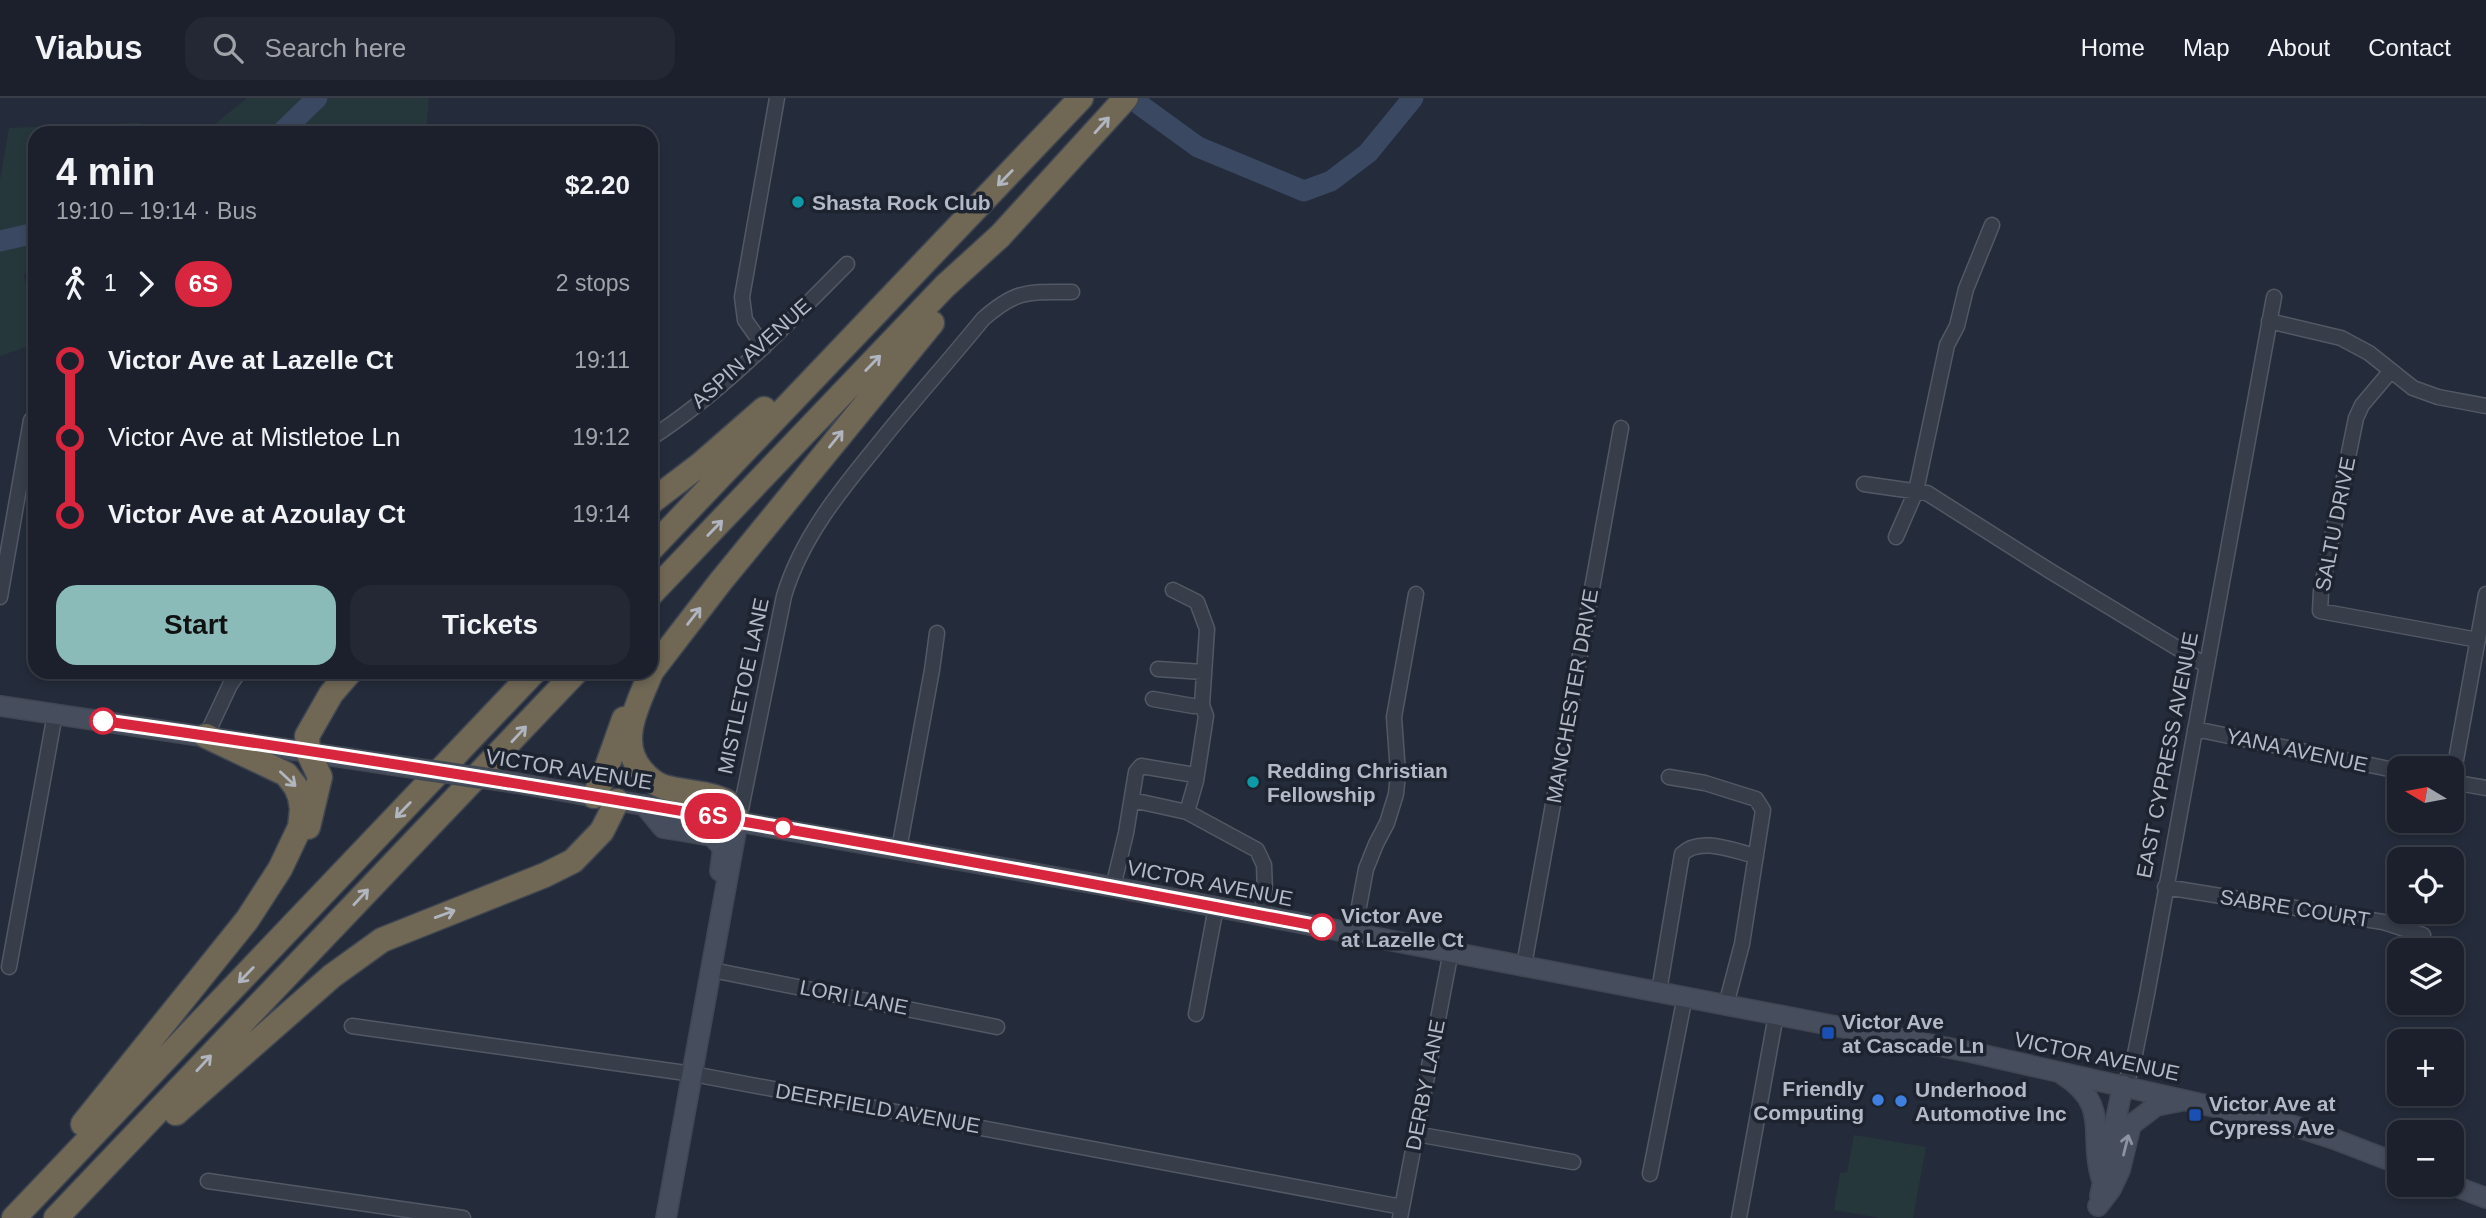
<!DOCTYPE html>
<html lang="en">
<head>
<meta charset="utf-8">
<style>
	body { margin:0; font-family:Arial,sans-serif; background:#242834; color:#f1f3f6; height:100vh; display:flex; flex-direction:column; font-size:26px; white-space:nowrap }
	* { box-sizing:border-box; margin:0 }
	p { font-size:23px; color:#a0a3a9 }
	.icon { flex:none; width:38px; height:38px; fill:none; stroke:currentColor; stroke-width:2; stroke-linecap:round; stroke-linejoin:round }
	.map { position:relative; flex:1; overflow:hidden }
	.details { position:absolute; left:28px; top:28px; width:630px; height:553px; display:flex; flex-direction:column; background:#1b202c; border-radius:21px; box-shadow:0 4px 10px #0003,0 0 0 2px #393e48 }
	.details>* { flex:none }
	.badge { padding:0 14px; border-radius:23px; font-size:24px; line-height:46px }
	.needle { width:46px; rotate:280deg }
	.fabs { position:absolute; left:2387px; top:658px; display:grid; gap:14px }
	.fabs a { display:grid; place-items:center; width:77px; height:77px; border-radius:14px; background:#1b202c; box-shadow:0 4px 10px #0003,0 0 0 2px #393e48; font-size:35px }
	.map>.badge { position:absolute; translate:-50% -50%; box-shadow:0 0 0 4px #fff }
	.legs { display:flex; align-items:center; gap:10px; height:77px; padding:0 28px; font-size:23px }
	.legs p { margin-inline-start:auto }
	.headline { display:flex; align-items:center; justify-content:space-between; height:119px; padding:0 28px }
	h1 { font-size:38px; font-weight:600; line-height:52px }
	.primary-button { display:flex; gap:14px; margin-top:auto; padding:14px 28px }
	.primary-button a { flex:1; height:80px; border-radius:21px; background:#8bbbb9; color:#111; font-size:28px; font-weight:600; line-height:80px; text-align:center }
	.primary-button a+a { background:#242834; color:#f1f3f6 }
	ul { padding:0 28px; list-style:none }
	li { display:flex; align-items:center; gap:24px; height:77px; font-size:26px }
	li i { display:grid; place-items:center; width:10px; height:100%; margin:0 9px; background:currentColor }
	li i::after { content:''; width:18px; height:18px; margin:-9px; border:5px solid; border-radius:50%; background:#1b202c }
	li p { margin-inline-start:auto }
	li:first-child i { background:linear-gradient(#0000 50%,currentColor 0) }
	li:last-child i { background:linear-gradient(currentColor 50%,#0000 0) }
	header { display:flex; align-items:center; gap:42px; box-sizing:border-box; height:98px; padding:0 35px; background:#1b202c; border-bottom:2px solid #393e48 }
	header strong { font-size:33px }
	nav { display:flex; gap:38px; margin-inline-start:auto; font-size:24px }
	.search { width:490px; height:63px; background:#242834; display:flex; align-items:center; gap:18px; box-sizing:border-box; padding:0 24px; border-radius:21px; color:#a0a3a9; font-size:26px }
	.map>svg:first-child { display:block }
</style>
</head>
<body>
<header>
<strong>Viabus</strong>
<div class="search"><svg class="icon" aria-label="search" viewBox="0 0 24 24"><circle cx="10" cy="10" r="6"/><path d="M15 15l6 6"/></svg>Search here</div>
<nav><a>Home</a><a>Map</a><a>About</a><a>Contact</a></nav>
</header>
<div class="map">
<svg width="2486" height="1120" viewBox="0 0 2486 1120">
	<rect width="100%" height="100%" fill="#242b3a"/>
	<path fill="#26373b" d="M 247,0 L 429,0 L 426,35 L 318,35 L 314,29 L 307,35 L 204,35 Z
		M 139,25 L 149,35 L 35,35 L 35,154 L 24,178 L 35,226 L 35,246 L 0,258 L 0,82 L 9,30 Z
		M 1854,1037 L 1926,1049 L 1913,1120 L 1880,1120 L 1834,1112 L 1840,1075 L 1847,1075 Z"/>
	<g fill="none" stroke-linecap="round" stroke-linejoin="round">
		<path stroke="#3a4862" stroke-width="21" d="M 1140,7 L 1198,49 L 1304,93 L 1331,83 L 1368,55 L 1413,0
			M 281,35 L 317,0
			M 0,143 L 35,135"/>
		<defs>
			<path id="street" d="M 2269,223 L 2341,240 L 2369,255 L 2413,290 L 2438,299 L 2486,308
				M 764,249 L 745,222 L 742,199 L 777,0
				M 2390,274 L 2362,307 L 2356,320 L 2321,493 L 2320,513 L 2478,542
				M 651,340 C 725,292 785,228 847,166
				M 1864,386 L 1927,395 L 2050,473 L 2207,568
				M 1896,439 L 1916,393 L 1947,247 L 1957,228 L 1966,191 L 1992,127
				M 1173,492 L 1197,504 L 1207,531 L 1202,607 L 1206,618 L 1196,683 L 1187,714
				M 0,499 L 31,322
				M 1158,571 L 1203,574
				M 1153,601 L 1193,608 L 1202,607
				M 2195,631 L 2399,673
				M 206,638 L 230,587 L 239,574
				M 1669,679 L 1705,685 L 1756,701 L 1763,712 L 1742,846 L 1726,907
				M 2452,684 L 2486,496
				M 2452,684 L 2486,690
				M 1132,702 L 1187,714 L 1257,752 L 1264,767 L 1265,794 L 1262,818
				M 739,721 L 784,498 C 801,441 839,394 876,349 C 911,305 948,264 983,221 C 1017,191 1029,194 1072,194
				M 899,751 L 932,572 L 937,535
				M 1113,789 L 1126,735 L 1136,674 L 1141,668 L 1195,677
				M 2165,789 L 2383,824 L 2423,837
				M 1354,835 L 1366,771 L 1376,746 L 1387,725 L 1396,696 L 1398,675 L 1394,619 L 1416,496
				M 1524,867 L 1621,330
				M 9,869 L 55,616
				M 712,872 L 997,929
				M 1659,893 L 1682,756 C 1700,738 1734,753 1756,758
				M 1196,916 L 1216,809
				M 352,928 L 693,976 L 1402,1109
				M 2123,987 L 2132,971 L 2147,896 L 2274,199
				M 1416,1036 L 1573,1064
				M 1650,1076 L 1685,898
				M 208,1083 L 463,1120
				M 1400,1120 L 1451,853
				M 1739,1120 L 1776,917"/>
			<path id="secondary" d="M 0,608 L 393,667
				M 516,685 L 1113,789 L 1970,954 L 2282,1024 L 2334,1041 L 2399,1066
				M 644,707 L 663,730 L 712,738 L 723,750 L 720,773
				M 2062,976 C 2112,1008 2088,1035 2101,1079
				M 2452,1087 L 2486,1100
				M 2100,1098 L 2123,987
				M 2098,1108 L 2111,1091 L 2120,1072 L 2131,1027 L 2156,1008 L 2181,1003
				M 666,1120 L 738,722"/>
			<path id="highway" d="M 651,404 L 701,366 L 764,311
				M 651,451 L 1081,0
				M 651,496 L 945,188 L 1000,138 L 1126,0
				M 652,572 C 640,603 615,643 642,673 C 648,680 655,686 664,689 C 684,695 708,694 727,704 L 738,722
				M 651,574 L 721,483 L 932,225
				M 594,698 L 603,680 L 624,621
				M 308,729 L 320,679 L 308,654 L 307,638 L 331,596 L 350,574
				M 176,1015 L 332,878 L 382,842 L 545,777 L 573,763 L 602,733 L 617,703
				M 83,1026 L 247,822 L 280,771 L 300,729 L 302,711 L 300,699 L 296,689 L 286,676 L 206,638
				M 14,1120 L 534,574
				M 56,1120 L 576,574"/>
		</defs>
		<use href="#street" stroke="#525965" stroke-width="17"/>
		<use href="#secondary" stroke="#404753" stroke-width="22"/>
		<use href="#highway" stroke="#3f4652" stroke-width="27"/>
		<use href="#street" stroke="#373e4a" stroke-width="14"/>
		<use href="#secondary" stroke="#464d5d" stroke-width="19"/>
		<use href="#highway" stroke="#706755" stroke-width="24"/>
		<defs>
			<path id="secondary-bridge" d="M 393,667 L 516,685"/>
		</defs>
		<use href="#secondary-bridge" stroke="#404753" stroke-width="22" stroke-linecap="butt"/>
		<use href="#secondary-bridge" stroke="#464d5d" stroke-width="19"/>
	</g>
	<defs><path id="oneway-shaft" d="M-6 0H5M1.5-3L5.5 0L1.5 3" fill="none" stroke-width="1.6" stroke-linecap="round" stroke-linejoin="round" transform="scale(1.75)"/></defs>
	<g stroke="#b0b5c0">
		<use href="#oneway-shaft" transform="translate(1102 27) rotate(-48)"/>
		<use href="#oneway-shaft" transform="translate(1005 80) rotate(134)"/>
		<use href="#oneway-shaft" transform="translate(873 265) rotate(-46)"/>
		<use href="#oneway-shaft" transform="translate(836 341) rotate(-51)"/>
		<use href="#oneway-shaft" transform="translate(715 430) rotate(-46)"/>
		<use href="#oneway-shaft" transform="translate(694 518) rotate(-52)"/>
		<use href="#oneway-shaft" transform="translate(519 636) rotate(-47)"/>
		<use href="#oneway-shaft" transform="translate(288 681) rotate(43)"/>
		<use href="#oneway-shaft" transform="translate(403 712) rotate(134)"/>
		<use href="#oneway-shaft" transform="translate(361 799) rotate(-47)"/>
		<use href="#oneway-shaft" transform="translate(445 816) rotate(-20)"/>
		<use href="#oneway-shaft" transform="translate(246 877) rotate(134)"/>
		<use href="#oneway-shaft" transform="translate(204 965) rotate(-47)"/>
	</g>
	<use stroke="#8d93a1" href="#oneway-shaft" transform="translate(2126 1047) rotate(-76)"/>
	<g fill="none" stroke-linecap="round" stroke-linejoin="round">
		<defs>
			<path id="line-1" d="M 103,623 C 511,680 917,752 1322,829"/>
		</defs>
		<use href="#line-1" stroke="#fff" stroke-width="16"/>
		<use href="#line-1" stroke="#d7263d" stroke-width="10"/>
	</g>
	<g fill="#0f9aa8" stroke="#1d232f" stroke-width="2.5">
		<circle cx="798" cy="104" r="7"/>
		<circle cx="1253" cy="684" r="7"/>
	</g>
	<g fill="#fff" stroke="#d7263d" stroke-width="3.5">
		<circle cx="103" cy="623" r="12"/>
		<circle cx="783" cy="730" r="9"/>
		<circle cx="1322" cy="829" r="12"/>
	</g>
	<g fill="#1a4fb4" stroke="#1d232f" stroke-width="2.5">
		<rect x="1821" y="928" width="14" height="14" rx="3.5"/>
		<rect x="2188" y="1010" width="14" height="14" rx="3.5"/>
	</g>
	<g fill="#3f7fe0" stroke="#1d232f" stroke-width="2.5">
		<circle cx="1878" cy="1002" r="7"/>
		<circle cx="1901" cy="1003" r="7"/>
	</g>
	<g text-anchor="middle" dominant-baseline="central" stroke-width="7" stroke-linejoin="round" paint-order="stroke">
		<g font-size="21" font-weight="bold" fill="#b3b9c6" stroke="#1d232f" text-anchor="start">
			<text x="812" y="104">Shasta Rock Club</text>
			<text x="1267" y="672">Redding Christian<tspan x="1267" dy="24">Fellowship</tspan></text>
			<text x="1842" y="923">Victor Ave<tspan x="1842" dy="24">at Cascade Ln</tspan></text>
			<text x="1864" y="990" text-anchor="end">Friendly<tspan x="1864" dy="24">Computing</tspan></text>
			<text x="1915" y="991">Underhood<tspan x="1915" dy="24">Automotive Inc</tspan></text>
			<text x="2209" y="1005">Victor Ave at<tspan x="2209" dy="24">Cypress Ave</tspan></text>
		</g>
		<g font-size="21" fill="#b3b9c6" stroke="#1d232f">
			<text transform="translate(751 255) rotate(-42)">ASPIN AVENUE</text>
			<text transform="translate(2335 426) rotate(-79)">SALTU DRIVE</text>
			<text transform="translate(743 588) rotate(-78)">MISTLETOE LANE</text>
			<text transform="translate(1572 598) rotate(-80)">MANCHESTER DRIVE</text>
			<text transform="translate(2297 652) rotate(12)">YANA AVENUE</text>
			<text transform="translate(2167 657) rotate(-79)">EAST CYPRESS AVENUE</text>
			<text transform="translate(569 671) rotate(9)">VICTOR AVENUE</text>
			<text transform="translate(1210 785) rotate(11)">VICTOR AVENUE</text>
			<text transform="translate(2295 810) rotate(9)">SABRE COURT</text>
			<text transform="translate(854 899) rotate(11)">LORI LANE</text>
			<text transform="translate(2097 958) rotate(12)">VICTOR AVENUE</text>
			<text transform="translate(1425 987) rotate(-79)">DERBY LANE</text>
			<text transform="translate(878 1010) rotate(10)">DEERFIELD AVENUE</text>
		</g>
		<g font-size="21" font-weight="bold" fill="#b3b9c6" stroke="#1d232f" text-anchor="start">
			<text x="1341" y="817">Victor Ave<tspan x="1341" dy="24">at Lazelle Ct</tspan></text>
		</g>
	</g>
</svg>
<div class="fabs">
<a><svg class="needle" viewBox="-14 -14 28 28"><path d="M0-13l5 13h-10z" fill="#e53935"/><path d="M0 13l5-13h-10z" fill="#a0a3a9"/></svg></a>
<a><svg class="icon" aria-label="locate" viewBox="0 0 24 24"><circle cx="12" cy="12" r="6"/><path d="M12 2v4M12 18v4M2 12h4M18 12h4"/></svg></a>
<a><svg class="icon" aria-label="layers" viewBox="0 0 24 24"><path d="M12 4l9 5-9 5-9-5zM3 14l9 5 9-5"/></svg></a>
<a>+</a>
<a>−</a>
</div>
<b class="badge" style="left:713px;top:718px;background:#d7263d;color:#fff">6S</b>
<section class="details">
<div class="headline"><div><h1>4 min</h1><p>19:10 – 19:14 · Bus</p></div><b>$2.20</b></div>
<div class="legs"><svg class="icon" aria-label="walk" viewBox="0 0 24 24"><circle cx="13" cy="4" r="2"/><path d="M13 8l-2 6 4 7M11 14l-3 7M7 12l3-4h3l4 4"/></svg>1<svg class="icon" aria-label="forward" viewBox="0 0 24 24"><path d="M9 5l7 7-7 7"/></svg><b class="badge" style="background:#d7263d;color:#fff">6S</b><p>2 stops</p></div>
<ul>
<li><i style="color:#d7263d"></i><b>Victor Ave at Lazelle Ct</b><p>19:11</p></li>
<li><i style="color:#d7263d"></i><span>Victor Ave at Mistletoe Ln</span><p>19:12</p></li>
<li><i style="color:#d7263d"></i><b>Victor Ave at Azoulay Ct</b><p>19:14</p></li>
</ul>
<div class="primary-button"><a>Start</a><a>Tickets</a></div>
</section>
</div>
</body>
</html>
